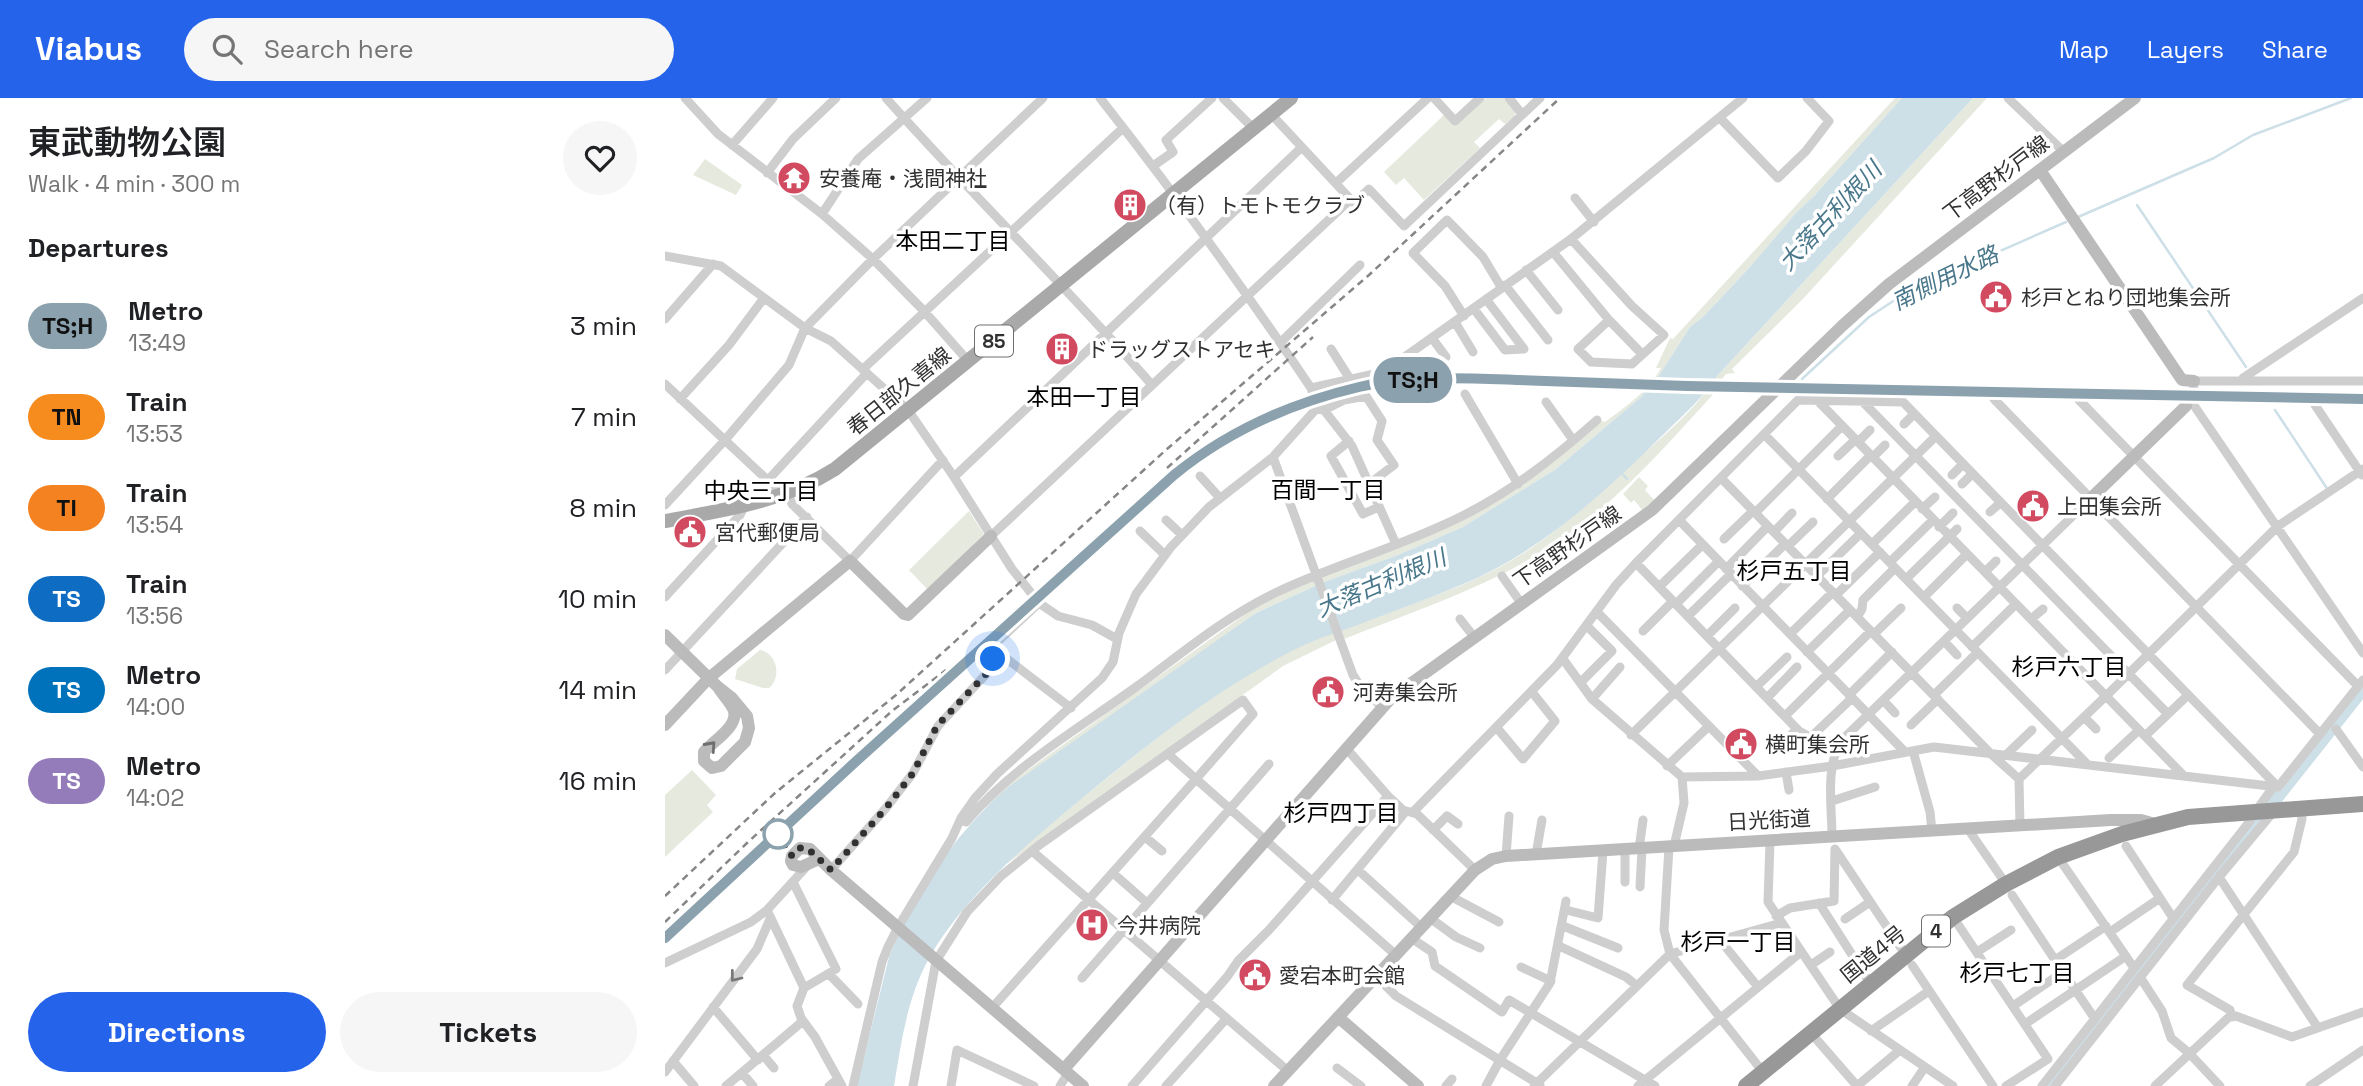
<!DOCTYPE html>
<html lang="en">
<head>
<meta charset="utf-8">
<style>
	body { margin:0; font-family:"Space Grotesk","Noto Sans JP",sans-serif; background:#f6f6f6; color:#202124; height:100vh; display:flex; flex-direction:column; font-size:26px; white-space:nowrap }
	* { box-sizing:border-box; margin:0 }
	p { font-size:23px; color:#757577 }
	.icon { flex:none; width:38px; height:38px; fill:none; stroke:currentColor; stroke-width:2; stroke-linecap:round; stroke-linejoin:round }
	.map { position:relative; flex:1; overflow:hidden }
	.drawer { display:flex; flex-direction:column; background:#fff; width:665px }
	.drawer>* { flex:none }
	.badge { padding:0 14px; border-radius:23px; font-size:24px; line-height:46px }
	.you { position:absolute; width:35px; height:35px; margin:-18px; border:5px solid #fff; border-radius:50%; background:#1a73e8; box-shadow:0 0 0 10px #1a73e833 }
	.map>.badge { position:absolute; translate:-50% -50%; box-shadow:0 0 0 4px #fff }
	h2 { padding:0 28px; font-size:26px; line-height:63px }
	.round { display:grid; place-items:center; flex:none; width:74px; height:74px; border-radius:37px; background:#f6f6f6 }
	.headline { display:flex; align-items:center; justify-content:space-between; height:119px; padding:0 28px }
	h1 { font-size:33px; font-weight:600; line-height:52px }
	.cta { display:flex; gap:14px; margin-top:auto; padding:14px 28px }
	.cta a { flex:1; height:80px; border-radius:42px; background:#2563eb; color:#fff; font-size:28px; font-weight:600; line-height:80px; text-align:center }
	.cta a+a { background:#f6f6f6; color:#202124 }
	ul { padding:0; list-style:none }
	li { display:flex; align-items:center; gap:21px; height:91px; padding:0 28px }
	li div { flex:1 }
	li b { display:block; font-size:26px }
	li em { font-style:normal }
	li .badge { min-width:77px; font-weight:700; text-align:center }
	header { display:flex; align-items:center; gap:42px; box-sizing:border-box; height:98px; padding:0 35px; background:#2563eb; color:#fff }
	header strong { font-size:33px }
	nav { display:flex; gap:38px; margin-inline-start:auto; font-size:24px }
	.search { width:490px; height:63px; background:#f6f6f6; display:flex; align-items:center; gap:18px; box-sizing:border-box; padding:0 24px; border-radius:38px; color:#757577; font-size:26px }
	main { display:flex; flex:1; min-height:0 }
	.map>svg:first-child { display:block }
</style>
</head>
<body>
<header>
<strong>Viabus</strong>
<div class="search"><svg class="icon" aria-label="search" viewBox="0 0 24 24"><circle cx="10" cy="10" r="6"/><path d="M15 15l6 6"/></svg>Search here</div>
<nav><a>Map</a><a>Layers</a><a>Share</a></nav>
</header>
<main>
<section class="drawer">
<div class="headline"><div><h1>東武動物公園</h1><p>Walk · 4 min · 300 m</p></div><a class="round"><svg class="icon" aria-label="heart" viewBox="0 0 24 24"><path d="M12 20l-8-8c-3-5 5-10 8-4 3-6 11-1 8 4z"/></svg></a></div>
<h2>Departures</h2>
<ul>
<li><span class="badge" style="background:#8ba2ae;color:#111">TS;H</span><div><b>Metro</b><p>13:49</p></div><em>3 min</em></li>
<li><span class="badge" style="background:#f68b1e;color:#111">TN</span><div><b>Train</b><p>13:53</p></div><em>7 min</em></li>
<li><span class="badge" style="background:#f58220;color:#111">TI</span><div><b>Train</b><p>13:54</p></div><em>8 min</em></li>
<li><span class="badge" style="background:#0f6cc3;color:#fff">TS</span><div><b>Train</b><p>13:56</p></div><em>10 min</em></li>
<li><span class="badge" style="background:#0072bc;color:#fff">TS</span><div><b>Metro</b><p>14:00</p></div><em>14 min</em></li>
<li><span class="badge" style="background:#937cb9;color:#fff">TS</span><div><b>Metro</b><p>14:02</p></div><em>16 min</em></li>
</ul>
<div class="cta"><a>Directions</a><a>Tickets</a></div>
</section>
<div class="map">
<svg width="1698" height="988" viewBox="0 0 1698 988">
	<rect width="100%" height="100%" fill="#fff"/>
	<path fill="#e5e9de" d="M 821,0 L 839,0 L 851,13 L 849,19 L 840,26 L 834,21 L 809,44 L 815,50 L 759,102 L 739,80 L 731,87 L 719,74 L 780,16 L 792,26 Z
		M 1230,0 L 1237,0 L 1150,97 L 1130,116 L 1085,169 L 1038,219 L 1025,229 L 995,276 L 976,299 L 891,371 L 798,429 L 733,457 L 659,484 L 591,515 L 314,714 L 339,689 L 582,515 L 614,494 L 854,389 L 937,323 L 940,324 C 960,309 984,293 996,270 L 991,270 L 1005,240 L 1008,241 Z
		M 1308,0 L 1322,0 L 1136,203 L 1067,271 L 1070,275 L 1061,276 L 1049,291 L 1052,292 C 1001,348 945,413 880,452 C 817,491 747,514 679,541 L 671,542 L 618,568 L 343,765 C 369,737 401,713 431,689 C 494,638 565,579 640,546 C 715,513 804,495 872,446 C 905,423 934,393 965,367 C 996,341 1031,311 1053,277 Z
		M 40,61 L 77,87 L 71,97 L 28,77 Z
		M 974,379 L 983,388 L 980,392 L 991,404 L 978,413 L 969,402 L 966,405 L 958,396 Z
		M 304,413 L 319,436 L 263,492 L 244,472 Z
		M 95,552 C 112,555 117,579 104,590 L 98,590 L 70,581 L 72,571 Z
		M 27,672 L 51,697 L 42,707 L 48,714 L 0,759 L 0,697 Z"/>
	<path fill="#cddfe7" d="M 1237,0 L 1308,0 L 1053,277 C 1039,299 1018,317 1000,335 C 944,390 883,447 812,480 C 772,498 731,512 690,528 C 673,534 654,540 637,548 C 560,585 493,638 427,692 C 370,739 294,801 260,868 C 241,906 236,947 229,988 L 192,988 L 224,859 C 250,794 290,736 342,690 L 591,515 L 659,484 L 733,457 L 798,429 L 891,371 L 976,299 L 995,276 L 1025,229 L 1038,219 L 1085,169 L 1130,116 L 1150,97 Z"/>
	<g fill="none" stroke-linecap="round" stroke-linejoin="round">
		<path stroke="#cddfe7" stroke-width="2.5" d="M 1472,107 L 1581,269
			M 1413,119 L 1549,60 L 1588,37 L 1686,0
			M 1137,281 L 1204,219 L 1242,194 L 1401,124
			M 1610,312 L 1663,392
			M 955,373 L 962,381"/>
		<path stroke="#cddfe7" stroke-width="14" d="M 1383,988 L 1698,590"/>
		<path stroke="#cecece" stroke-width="9" d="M 20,0 L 53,36 L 157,116 L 208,161 L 259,213 L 304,264
			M 221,0 C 308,98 402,189 487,287
			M 435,0 C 509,94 579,191 646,290
			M 558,0 L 588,30
			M 769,0 L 790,23 L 815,0
			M 844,0 L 857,16
			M 1343,0 L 1399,54
			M 606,16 L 689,105 L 704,91 L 739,128 L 875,0
			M 1055,20 L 1113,80 L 1141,53 L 1164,23 L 1142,0
			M 67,47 L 108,0
			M 488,68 L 508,54 L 501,42 L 547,0
			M 102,75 L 128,41 L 171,0
			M 671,85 L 763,0
			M 910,100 L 929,124
			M 157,116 L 193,61 L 262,0
			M 906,141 L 967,208 L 999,237 L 967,266 L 926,264 L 913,251 L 944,222
			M 888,154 L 944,222 L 977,256
			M 0,158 L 56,168 L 140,230 L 166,243 L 243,312 L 289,379 L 347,471 L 374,505 L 393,518 L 427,527 L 452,541
			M 861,172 L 893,212
			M 840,187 L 883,242
			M 809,211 L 840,252 L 859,251 L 821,201
			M 799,218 L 780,188 L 748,155 L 782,122 L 818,159 L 836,189
			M 0,221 L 48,166
			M 790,224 L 808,254
			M 767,240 L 781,259
			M 616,244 L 695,167
			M 666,251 L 685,281
			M 198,271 L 458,30
			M 1578,280 L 1698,200
			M 1698,283 L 1529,283 L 1528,306 L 1698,555
			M 0,286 L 112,391 L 115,398
			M 800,296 L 853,386
			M 15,301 L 64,247 L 99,200
			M 1329,301 L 1655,636
			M 1414,302 L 1693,588
			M 881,304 L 908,342
			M 1154,304 L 1518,677
			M 1198,304 L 1503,616
			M 1650,307 L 1697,377
			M 652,310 L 659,312 L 679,302 L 701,298 L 717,323 L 712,342 L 729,367 L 704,386
			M 659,312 L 687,348 L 731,446
			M 1239,326 L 1249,316
			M 1099,336 L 1422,666
			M 684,343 L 666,358 L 698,416 L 714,409
			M 1193,344 L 1205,332
			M 1173,358 L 1191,341
			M 608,359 L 688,577 L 695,588 L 717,609
			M 1208,359 L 1220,347
			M 1287,377 L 1298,366
			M 535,378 L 555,400
			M 289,379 L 637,49
			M 1056,380 L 1325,655 L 1354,681 L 1355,728
			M 103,382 L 202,275
			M 1297,386 L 1307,376
			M 123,395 L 127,406 L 185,463 L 278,362
			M 1162,401 L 1206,357
			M 0,407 L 60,342 L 124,267 L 140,230 L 208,161 L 378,0
			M 1257,411 L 1270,399
			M 1325,414 L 1335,405
			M 1090,415 L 1177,328
			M 501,422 L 517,437
			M 1014,422 L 1240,654
			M 1274,429 L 1288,415
			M 475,433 L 500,457
			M 1109,434 L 1127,415
			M 326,438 L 686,101
			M 1059,441 L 1088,413
			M 1207,446 L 1250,404
			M 1123,448 L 1148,424
			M 1225,464 L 1268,422
			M 971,465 L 1133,302 L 1238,304 L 1613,689
			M 1061,471 L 1103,428
			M 1320,474 L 1331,463
			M 837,478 L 856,505
			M 1152,478 L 1196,435
			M 1241,481 L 1292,431
			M 1077,488 L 1120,446
			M 994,489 L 1037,447
			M 1171,497 L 1215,454
			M 0,499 L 75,417 L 79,409
			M 1259,499 L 1302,456
			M 1011,506 L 1054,463
			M 1292,510 L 1302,520
			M 932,514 L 1093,678
			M 1023,518 L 1066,476
			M 1192,519 L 1197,511 L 1198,502 L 1230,470
			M 795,521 L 809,539
			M 1366,521 L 1378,511
			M 978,533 L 1008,503
			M 1125,536 L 1168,494
			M 1209,536 L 1236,510
			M 1042,538 L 1070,510
			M 1279,543 L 1292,557
			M 1307,549 L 1351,506
			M 333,554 L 406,610
			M 1142,554 L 1185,512
			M 898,561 L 927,601 L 1017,679
			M 0,572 L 142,419
			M 916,584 L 947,553 L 922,528
			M 1091,589 L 1122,559
			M 1184,597 L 1227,554
			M 1269,597 L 1312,555
			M 1102,600 L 1132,569
			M 927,601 L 955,569
			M 1218,602 L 1230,615
			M 1120,618 L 1206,533
			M 1419,619 L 1431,631
			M 1246,627 L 1273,601
			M 832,630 L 858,661 L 890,623 L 867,594
			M 1671,631 L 1698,669
			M 966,637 L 1271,338
			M 1480,638 L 1523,597
			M 1146,639 L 1187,600
			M 681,650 L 723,698 L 738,712 L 752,716 L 810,772
			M 1113,650 L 1132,631
			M 1248,653 L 1265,714 L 1267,733
			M 1342,656 L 1367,632
			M 1444,660 L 1474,632
			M 1002,668 L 1044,628
			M 1121,674 L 1124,692
			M 1354,681 L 1441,598 L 1613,428 L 1698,371
			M 1167,703 L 1210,689
			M 749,713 L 892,567 L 951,487 L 971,465 L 1134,633 L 1170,653
			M 1591,713 L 1609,688
			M 301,724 C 347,669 413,631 471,589 C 516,556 561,518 612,494 C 669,467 731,450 789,422 C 842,397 888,361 932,322
			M 1303,731 L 1341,786
			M 768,732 L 782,718 L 793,726
			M 480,739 L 497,753
			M 1167,739 C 1167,709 1160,670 1176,643 L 1421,405
			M 1105,743 L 1103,804 L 1175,911 L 1288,988
			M 1009,748 L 1019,705 L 1017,679 L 1093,678 L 1167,668 L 1269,649 L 1613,689 L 1698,582
			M 1461,748 L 1508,820
			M 1004,749 L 999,832 L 1005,856 L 1116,825
			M 974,751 L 978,722
			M 1170,751 L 1240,856
			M 367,753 L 623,973
			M 871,756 L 877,722
			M 841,758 L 844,718
			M 1393,759 L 1469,870
			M 166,772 L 221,710 L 248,675 L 273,628 L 323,574 L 328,561 L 333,554 L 332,544 L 374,505
			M 693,772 L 756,829
			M 448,775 L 482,805
			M 1554,779 L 1653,930
			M 128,784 L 171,871 L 139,890
			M 960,784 L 960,752
			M 975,789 L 977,751
			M 1347,797 L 1390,862
			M 785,798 L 834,824
			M 667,802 L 741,713
			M 1154,805 L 1205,885
			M 102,812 L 139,890 L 132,908 L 136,920 L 150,939 L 177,988
			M 901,812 L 933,820 L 938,753
			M 1111,818 L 1125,810 L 1169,803 L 1170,751
			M 1288,819 L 1383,961 L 1341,988
			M 765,820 L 791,839 L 815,850
			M 1180,821 L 1205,804
			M 898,828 L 953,850
			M 1445,834 L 1495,800
			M 746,840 L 767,854 L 770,868 L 837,914 L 844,902 L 990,988
			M 1055,842 L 1093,889
			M 894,848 L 961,879 L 972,888
			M 1312,854 L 1346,832
			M 0,865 L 86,824 L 102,812 L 143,767
			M 1146,867 L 1165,854
			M 1247,867 L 1328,988
			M 856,869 L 886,883
			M 164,876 L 193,906
			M 711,878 L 731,898 L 875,987
			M 1475,879 L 1497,913 L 1506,940 L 1524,955 L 1555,988
			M 417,880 L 604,666
			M 1348,908 L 1398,874
			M 48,909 L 93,962
			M 327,910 L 531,681 L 731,857
			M 1567,919 L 1565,912 L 1522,887 L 1629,754 L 1637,721 L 1636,710
			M 1430,921 L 1390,862 L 1441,828
			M 1360,926 L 1461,858
			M 1206,933 L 1264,893
			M 1146,935 L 1192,988
			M 98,957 L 109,970
			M 8,963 L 29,988
			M 672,970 L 696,988
			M 0,974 L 92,851 L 105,821
			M 77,975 L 88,988
			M 61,988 L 138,923
			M 164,988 L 173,981
			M 188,988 L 217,864 L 223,849 L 233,829 L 287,740 L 296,720 L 310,700 L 332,676 L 437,580 L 448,564 L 454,535 L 471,496 L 506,449 L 544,409 L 608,359 L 652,310 L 646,290 L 714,275 L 734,263 L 906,141 L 1078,0
			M 248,988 L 271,863 L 302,814 L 336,778 L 373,748 L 578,602 L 588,616 L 531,681 L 503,656
			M 286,988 L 292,952 L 369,988
			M 395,988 L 403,975
			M 467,988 L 562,879 L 573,863 L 604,832 L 723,698
			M 501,988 L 561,921
			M 781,988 L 787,981
			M 821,988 L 835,962 L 885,885 L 901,803
			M 869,988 L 1005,856 L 1098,974
			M 973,988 L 1136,854
			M 1192,988 L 1235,952
			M 1247,988 L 1260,969
			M 1377,988 L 1585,723 L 1589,713
			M 1390,988 L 1554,779 L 1609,713
			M 1490,988 L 1564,919 L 1571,918 L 1627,939 L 1698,914
			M 1645,988 L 1698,952"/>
		<path stroke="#bbb" stroke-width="12" d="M 1375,72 L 1517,282 L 1529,283
			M 1421,405 L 1521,308
			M 0,537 L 53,589 L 67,600 L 82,618 L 84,630 L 80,644 L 56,668 L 47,670 L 39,663 L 39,654 C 48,643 73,629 69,613 C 67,606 57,596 53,589
			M 0,627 L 44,580 L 185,463 L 239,516 L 243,517 L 326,438
			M 154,761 L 136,769 L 128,767 L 126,763 L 127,758 L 135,750 L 145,751 L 166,772 L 418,988
			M 673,919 L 753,988
			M 399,971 L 727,599 L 987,412 L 1177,228 L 1224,186 L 1470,0
			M 609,988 L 810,772 L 827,761 L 841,758 L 1446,722 L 1476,722 L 1490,726"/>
		<path stroke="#a9a9a9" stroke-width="14" d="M 0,423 C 60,412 118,404 170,371 L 626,0"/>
		<path stroke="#989898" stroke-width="16" d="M 1081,988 L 1288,819 L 1341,786 L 1393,759 L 1457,736 L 1523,719 L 1698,706"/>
		<path stroke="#868686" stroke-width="2.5" stroke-dasharray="7 5" stroke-linecap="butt" d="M 502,370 L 648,239
			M 0,798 L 110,695 L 231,597 L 502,351 L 704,177 L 895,0
			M 0,824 L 82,745 L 227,613 L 281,572
			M 0,840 L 207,649 L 509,377 C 564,333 626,305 694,289 C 744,278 795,280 846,282 C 899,284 951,286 1004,287 C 1235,291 1467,296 1698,301"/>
	</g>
	<defs><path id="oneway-chevron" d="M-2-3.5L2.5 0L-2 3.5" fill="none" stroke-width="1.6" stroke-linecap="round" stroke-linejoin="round" transform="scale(1.75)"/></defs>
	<use stroke="#6f6f6f" href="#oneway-chevron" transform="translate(46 648) rotate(-48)"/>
	<use stroke="#787878" href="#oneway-chevron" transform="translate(70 879) rotate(128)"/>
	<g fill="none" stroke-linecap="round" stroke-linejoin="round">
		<defs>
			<path id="line" d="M 0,840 L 187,667 L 509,377 C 563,333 626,305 694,289 C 746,277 799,280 852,282 C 909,284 965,286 1022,288 C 1248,292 1473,297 1698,301"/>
		</defs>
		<use href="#line" stroke="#fff" stroke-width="16"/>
		<use href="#line" stroke="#8ba2ae" stroke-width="10"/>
		<path stroke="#313131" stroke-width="7" stroke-dasharray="0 12.6" d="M 113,736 L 127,758 L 135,750 L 142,750 L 166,772 L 221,710 L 248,675 L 272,628 L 323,574 L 328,561"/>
	</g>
	<defs>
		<symbol id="temple-disc" viewBox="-11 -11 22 22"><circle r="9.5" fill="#d14a60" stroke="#fff"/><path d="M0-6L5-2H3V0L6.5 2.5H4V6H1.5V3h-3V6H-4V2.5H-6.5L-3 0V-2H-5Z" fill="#fff"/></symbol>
		<symbol id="building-disc" viewBox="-11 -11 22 22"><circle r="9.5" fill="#d14a60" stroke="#fff"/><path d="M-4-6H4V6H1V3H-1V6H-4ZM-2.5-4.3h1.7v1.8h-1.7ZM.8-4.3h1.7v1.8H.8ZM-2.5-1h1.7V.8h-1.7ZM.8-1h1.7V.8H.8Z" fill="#fff"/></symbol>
		<symbol id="civic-disc" viewBox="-11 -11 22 22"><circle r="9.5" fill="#d14a60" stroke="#fff"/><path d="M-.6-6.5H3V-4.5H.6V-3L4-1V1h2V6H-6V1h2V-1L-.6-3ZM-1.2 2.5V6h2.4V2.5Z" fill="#fff"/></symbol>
		<symbol id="hospital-disc" viewBox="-11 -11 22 22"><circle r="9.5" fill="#d14a60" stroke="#fff"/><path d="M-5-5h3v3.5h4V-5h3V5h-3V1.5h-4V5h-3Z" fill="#fff"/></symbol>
	</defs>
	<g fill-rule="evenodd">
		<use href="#temple-disc" x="110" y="61" width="38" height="38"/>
		<use href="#building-disc" x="446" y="88" width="38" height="38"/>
		<use href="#civic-disc" x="1312" y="180" width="38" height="38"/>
		<use href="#building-disc" x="378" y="232" width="38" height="38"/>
		<use href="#civic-disc" x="1349" y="389" width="38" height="38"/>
		<use href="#civic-disc" x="6" y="415" width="38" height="38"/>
		<use href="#civic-disc" x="644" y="575" width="38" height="38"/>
		<use href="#civic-disc" x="1057" y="627" width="38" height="38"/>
		<use href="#hospital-disc" x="408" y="808" width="38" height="38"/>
		<use href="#civic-disc" x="571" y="858" width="38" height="38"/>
	</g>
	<circle fill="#fff" stroke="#8ba2ae" stroke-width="3.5" cx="113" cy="736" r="14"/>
	<g text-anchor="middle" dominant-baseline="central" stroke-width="7" stroke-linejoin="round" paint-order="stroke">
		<g fill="#fff" stroke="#6f6f6f" stroke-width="2">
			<rect x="310" y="227.5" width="38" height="31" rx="5"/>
			<rect x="1257" y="817.5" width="28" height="31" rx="5"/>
		</g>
		<g font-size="19" font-weight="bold" fill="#313131">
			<text x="329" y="243">85</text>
			<text x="1271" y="833">4</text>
		</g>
		<g font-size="21" fill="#313131" stroke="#fff" text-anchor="start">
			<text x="154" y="80">安養庵・浅間神社</text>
			<text x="490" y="107">（有）トモトモクラブ</text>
			<text x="1356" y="199">杉戸とねり団地集会所</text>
			<text x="422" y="251">ドラッグストアセキ</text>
			<text x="1392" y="408">上田集会所</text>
			<text x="50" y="434">宮代郵便局</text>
			<text x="688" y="594">河寿集会所</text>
			<text x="1100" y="646">横町集会所</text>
			<text x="452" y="827">今井病院</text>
			<text x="614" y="877">愛宕本町会館</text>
		</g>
		<g font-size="21" fill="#313131" stroke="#fff">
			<text transform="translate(1331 80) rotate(-37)">下高野杉戸線</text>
			<text transform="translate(234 293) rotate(-39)">春日部久喜線</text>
			<text transform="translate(902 449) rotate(-35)">下高野杉戸線</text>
			<text transform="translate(1104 722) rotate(-3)">日光街道</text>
			<text transform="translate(1208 856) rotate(-39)">国道4号</text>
		</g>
		<g font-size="23" font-style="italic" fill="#48768a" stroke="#fff">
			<text transform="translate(1165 118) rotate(-47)">大落古利根川</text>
			<text transform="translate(1280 180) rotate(-26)">南側用水路</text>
			<text transform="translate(716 485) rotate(-23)">大落古利根川</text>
		</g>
		<g font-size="23" fill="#000" stroke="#fff">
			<text x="288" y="143">本田二丁目</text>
			<text x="419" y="299">本田一丁目</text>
			<text x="663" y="392">百間一丁目</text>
			<text x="96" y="393">中央三丁目</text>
			<text x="1129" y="473">杉戸五丁目</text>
			<text x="1404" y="569">杉戸六丁目</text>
			<text x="676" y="715">杉戸四丁目</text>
			<text x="1073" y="844">杉戸一丁目</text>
			<text x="1352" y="875">杉戸七丁目</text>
		</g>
	</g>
</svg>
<div class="you" style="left:328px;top:561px"></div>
<b class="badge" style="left:748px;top:282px;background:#8ba2ae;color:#111">TS;H</b>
</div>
</main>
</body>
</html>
